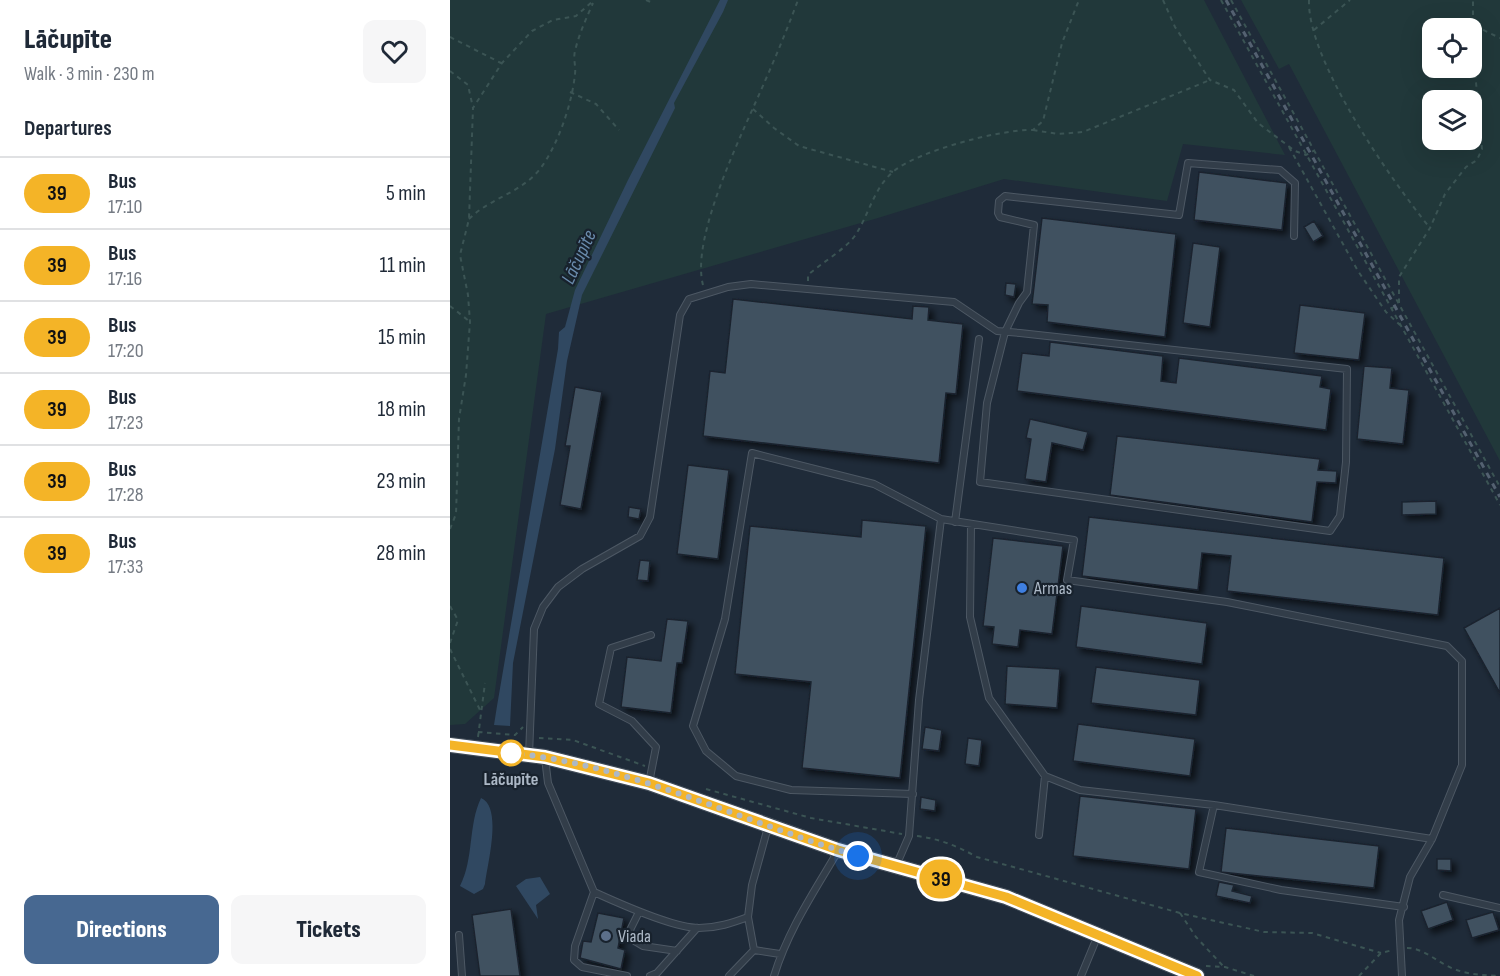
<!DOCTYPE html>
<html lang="en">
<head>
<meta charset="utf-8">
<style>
	body { margin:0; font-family:"Sofia Sans Condensed",sans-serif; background:#f6f6f7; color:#1f2937; height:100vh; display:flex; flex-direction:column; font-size:22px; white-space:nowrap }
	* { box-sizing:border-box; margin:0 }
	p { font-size:20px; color:#747a83 }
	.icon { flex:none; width:33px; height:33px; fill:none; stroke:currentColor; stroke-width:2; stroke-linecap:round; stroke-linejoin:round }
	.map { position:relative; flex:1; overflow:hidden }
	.sheet { display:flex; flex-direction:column; background:#fff; width:450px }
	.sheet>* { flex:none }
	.badge { padding:0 12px; border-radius:20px; font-size:21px; line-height:39px }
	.buttons { position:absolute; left:972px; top:18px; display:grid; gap:12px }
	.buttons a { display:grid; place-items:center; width:60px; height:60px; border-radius:12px; background:#fff; box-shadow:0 6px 24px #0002; font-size:30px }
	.you { position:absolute; width:30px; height:30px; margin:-15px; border:4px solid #fff; border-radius:50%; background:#1a73e8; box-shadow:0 0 0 9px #1a73e833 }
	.map>.badge { position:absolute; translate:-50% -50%; box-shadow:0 0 0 3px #fff }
	h2 { padding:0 24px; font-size:22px; line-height:54px }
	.round { display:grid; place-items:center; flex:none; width:63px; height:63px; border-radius:12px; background:#f6f6f7 }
	.summary { display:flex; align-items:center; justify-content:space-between; height:102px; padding:0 24px }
	h1 { font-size:28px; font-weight:800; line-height:45px }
	.action { display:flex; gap:12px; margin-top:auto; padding:12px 24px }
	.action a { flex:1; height:69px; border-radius:12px; background:#476891; color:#fff; font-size:24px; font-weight:800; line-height:69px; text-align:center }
	.action a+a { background:#f6f6f7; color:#1f2937 }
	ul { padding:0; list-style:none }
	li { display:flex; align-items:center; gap:18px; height:72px; padding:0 24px; border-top:2px solid #e0e1e3 }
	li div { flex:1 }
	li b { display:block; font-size:22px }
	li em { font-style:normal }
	li .badge { min-width:66px; font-weight:700; text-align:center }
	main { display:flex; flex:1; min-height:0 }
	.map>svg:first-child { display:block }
</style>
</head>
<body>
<main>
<section class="sheet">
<div class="summary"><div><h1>Lāčupīte</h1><p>Walk · 3 min · 230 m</p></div><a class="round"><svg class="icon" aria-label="heart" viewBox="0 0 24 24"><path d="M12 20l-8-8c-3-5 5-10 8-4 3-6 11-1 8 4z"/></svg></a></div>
<h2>Departures</h2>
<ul>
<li><span class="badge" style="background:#f4b427;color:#111">39</span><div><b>Bus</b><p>17:10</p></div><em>5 min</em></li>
<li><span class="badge" style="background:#f4b427;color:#111">39</span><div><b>Bus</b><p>17:16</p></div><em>11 min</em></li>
<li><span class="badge" style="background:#f4b427;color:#111">39</span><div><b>Bus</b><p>17:20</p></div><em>15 min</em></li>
<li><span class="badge" style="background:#f4b427;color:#111">39</span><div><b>Bus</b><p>17:23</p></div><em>18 min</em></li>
<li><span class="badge" style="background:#f4b427;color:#111">39</span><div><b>Bus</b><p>17:28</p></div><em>23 min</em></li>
<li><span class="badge" style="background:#f4b427;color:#111">39</span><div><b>Bus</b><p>17:33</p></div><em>28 min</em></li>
</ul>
<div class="action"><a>Directions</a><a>Tickets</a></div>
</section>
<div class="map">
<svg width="1050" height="976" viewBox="0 0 1050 976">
	<defs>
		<filter id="shadow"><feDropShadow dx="4.5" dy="4.5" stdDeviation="3" flood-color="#0009"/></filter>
	</defs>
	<rect width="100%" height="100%" fill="#1f2b39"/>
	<path fill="#21383a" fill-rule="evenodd" d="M 0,0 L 754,0 L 835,155 L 733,144 L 717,201 L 554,179 L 428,218 L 96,314 L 44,698 L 15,724 L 0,725 Z
		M 791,0 L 1050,0 L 1050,461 L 839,64 L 829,69 ZM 982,28 L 1022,28 L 1022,68 L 982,68 ZM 982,100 L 1022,100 L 1022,140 L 982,140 Z"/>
	<path fill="#304861" d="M 270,0 L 278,0 L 273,12 L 224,103 L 225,108 L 132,295 L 117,361 L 105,449 L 63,663 L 60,726 L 44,725 L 47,706 L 108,349 L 109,332 L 115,327 L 125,290 L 178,180 Z
		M 31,798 C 53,807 37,865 35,884 L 33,889 L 24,894 L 10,886 C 24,859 18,825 31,798 Z
		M 90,877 L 100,894 L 86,905 L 88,919 L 66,886 L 76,879 Z"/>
	<path fill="#415161" stroke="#1a242f" stroke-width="1.5" filter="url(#shadow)" d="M 749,172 L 837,183 L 832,230 L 744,220 Z
		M 592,218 L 726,234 L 715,337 L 597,322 L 598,305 L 582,304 Z
		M 864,221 L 873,236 L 863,242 L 854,227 Z
		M 743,243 L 770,247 L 760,327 L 733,323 Z
		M 556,283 L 566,284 L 564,297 L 555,295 Z
		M 283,299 L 462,319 L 463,306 L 479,307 L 478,320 L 513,324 L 506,394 L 496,393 L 489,463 L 253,436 L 260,371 L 275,373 Z
		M 850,305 L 915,313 L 909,360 L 844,353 Z
		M 600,342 L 713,356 L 711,381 L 726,383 L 729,358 L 872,376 L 870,387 L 881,389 L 876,430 L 567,391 L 572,353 L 599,356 Z
		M 914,366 L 942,368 L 940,388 L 959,390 L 953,444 L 907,439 Z
		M 125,387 L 152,392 L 131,509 L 110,505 L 120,446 L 115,446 Z
		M 580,419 L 638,432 L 633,450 L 602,443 L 596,482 L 575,479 L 581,439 L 576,438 Z
		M 667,436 L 870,459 L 868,470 L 887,471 L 886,483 L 867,482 L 862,522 L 660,495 Z
		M 238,465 L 279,470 L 268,559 L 227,554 Z
		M 986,501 L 986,514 L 952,515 L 952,502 Z
		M 179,507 L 191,509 L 189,519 L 178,517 Z
		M 639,517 L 994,558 L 988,615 L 777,591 L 781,556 L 752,553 L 748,590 L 632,576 Z
		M 412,520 L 476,526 L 450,778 L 352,768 L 361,682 L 285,674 L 300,526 L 411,537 Z
		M 543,538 L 613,546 L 602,634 L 570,630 L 568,647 L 542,644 L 544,627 L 533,626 Z
		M 190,560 L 200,561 L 198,581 L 187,580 Z
		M 631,606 L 757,623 L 752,664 L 626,647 Z
		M 1050,608 L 1050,693 L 1014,628 Z
		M 217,619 L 238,621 L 232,663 L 227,663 L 221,713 L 171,707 L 177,657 L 211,661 Z
		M 557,666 L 610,669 L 607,708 L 555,704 Z
		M 646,667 L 750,680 L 746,715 L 641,703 Z
		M 628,724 L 745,739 L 740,776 L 623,761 Z
		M 475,727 L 492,730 L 489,751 L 472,749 Z
		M 518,738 L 532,740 L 529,766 L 515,764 Z
		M 630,796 L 746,809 L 739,869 L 623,856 Z
		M 471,797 L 486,800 L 485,811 L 470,809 Z
		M 776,828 L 929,846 L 924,888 L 771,872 Z
		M 987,859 L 1001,859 L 1001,871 L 987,870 Z
		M 769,882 L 784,885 L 782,891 L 802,896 L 800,903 L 766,896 Z
		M 997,902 L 1003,920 L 978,929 L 971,911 Z
		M 61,909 L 70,976 L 30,976 L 22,915 Z
		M 1043,912 L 1049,930 L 1022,938 L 1016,920 Z
		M 148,913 L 174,918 L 168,948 L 175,950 L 171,969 L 130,958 L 133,941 L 141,942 Z"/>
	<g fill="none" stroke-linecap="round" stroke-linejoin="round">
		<defs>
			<path id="service" d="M 505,522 L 529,339
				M 521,524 L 520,617 L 539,698 L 595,776 L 630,790 L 764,805 L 982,839
				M 79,755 L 84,629 L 93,607 L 108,587 L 132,569 L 190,536 L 200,517 L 230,315 L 239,299 L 278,287 L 301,284 L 504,302 L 547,331 L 570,333 L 897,369 L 896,462 L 890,516 L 880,531 L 530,482 L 537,403 L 555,332 L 569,303 L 577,292 L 584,225 L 550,217 L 548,213 L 549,201 L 555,196 L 729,215 L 738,163 L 830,170 L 845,183 L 844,236
				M 95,758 L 98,783 L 144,892 C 168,903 224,928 249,928 C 267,928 282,923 298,917 L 302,885 L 318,827
				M 199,783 L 206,747 L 182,721 L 149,704 L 161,648 L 201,635
				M 463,794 L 341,790 L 286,776 L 256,751 L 243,726 L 275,619 L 302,453 L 424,484 L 491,519
				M 764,805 L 749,872 L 831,890 L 954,907
				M 589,835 L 595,776
				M 446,866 L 459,836 L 469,700 L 491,519 L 624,540 L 617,580 L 777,602 L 997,646 L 1012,661 L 1012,765 L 982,839 L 960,877 L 949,920 L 952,976
				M 144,892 L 125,946 L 124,960 L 132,967 L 177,976
				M 993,895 L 1050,908
				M 189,912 L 180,930 L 183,940 L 193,946 L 227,951
				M 298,917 L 304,950
				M 9,935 L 12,976
				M 200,976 L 207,973 L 247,928
				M 279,976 L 304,950 L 330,954
				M 324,976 C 338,930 364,892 388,851
				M 631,976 L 648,935"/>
			<path id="tertiary" d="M 0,745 L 95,757 L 199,783 L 388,850 L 556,897 L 747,976"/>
		</defs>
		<use href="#service" stroke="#4d5864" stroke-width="8"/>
		<use href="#tertiary" stroke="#4d5864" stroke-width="16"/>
		<path stroke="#3b5454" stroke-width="2" stroke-dasharray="4.5 4.5" stroke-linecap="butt" d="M 196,0 L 203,3
			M 713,0 L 725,27 L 760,80 L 784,90 L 808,123 L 845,151 L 856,155 L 865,150
			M 771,0 L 1050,505
			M 781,0 L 1050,487
			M 859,0 C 857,60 941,180 980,228
			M 1025,26 L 1050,38
			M 864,30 L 900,0
			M 0,37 L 51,63
			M 0,71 L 18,85 L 23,108
			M 120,92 L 146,104 L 169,130
			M 303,109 L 324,128 L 349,146 L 443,172
			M 583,130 L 608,134 L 633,132 L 760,80
			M 839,147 L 908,271 L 936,312 L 950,325
			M 19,219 C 40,198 71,193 90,169 C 108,145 122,104 125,74 C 126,66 123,59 125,51 C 129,34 136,19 143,3
			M 358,281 L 358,275 C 370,264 394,250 404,237 C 419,216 423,188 444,171 C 468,151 551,129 583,130 L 593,121 L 612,43 L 629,0
			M 253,285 C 240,236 295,128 315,81 C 327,54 338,27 348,0
			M 0,306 L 19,321
			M 942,308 L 949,304 L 949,277 L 980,228 L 995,194 L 1016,167 L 1027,160 L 1032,149 L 1023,49 L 1023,0
			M 0,529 L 6,514 L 9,419 L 16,375 L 20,322 L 18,295 L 10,255 L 19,219 L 23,108 L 52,63 L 82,31 L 103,20 L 126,16 L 144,0
			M 0,606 L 8,620 L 0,643
			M 0,649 L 30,710
			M 28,732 L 65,735 L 73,727
			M 28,737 L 35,683
			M 89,738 L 123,740 L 195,766
			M 256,789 L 361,818 L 452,834
			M 467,836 C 490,839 507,846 527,857 L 730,913 L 814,932 L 862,933 L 931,953
			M 730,913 L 746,937 L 774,967
			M 957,948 C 974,948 988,963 1004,969 C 1019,975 1034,975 1050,976
			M 756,966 L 775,967 L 804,976
			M 909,976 L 931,953 L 943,950"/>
		<use href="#service" stroke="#323d49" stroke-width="6"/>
		<use href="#tertiary" stroke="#323d49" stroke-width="15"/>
		<path stroke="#546171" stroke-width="3" stroke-dasharray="6 6" stroke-linecap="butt" d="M 776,0 L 1050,497"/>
	</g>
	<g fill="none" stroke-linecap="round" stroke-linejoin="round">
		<defs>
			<path id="line" d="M 0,745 L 95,757 L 199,783 L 388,850 L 556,897 L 747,976"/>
		</defs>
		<use href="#line" stroke="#fff" stroke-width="14"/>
		<use href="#line" stroke="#f4b427" stroke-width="9"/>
		<path stroke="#acb8c6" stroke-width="6" stroke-dasharray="0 10.8" d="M 61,753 C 182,765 292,822 408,856"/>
	</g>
	<circle fill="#3f7fe0" stroke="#18222d" stroke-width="2" cx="572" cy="588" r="6"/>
	<circle fill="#fff" stroke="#f4b427" stroke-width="3" cx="61" cy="753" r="12"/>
	<circle fill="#5c6f8a" stroke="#18222d" stroke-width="2" cx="156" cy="936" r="6"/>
	<g text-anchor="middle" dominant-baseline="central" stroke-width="4.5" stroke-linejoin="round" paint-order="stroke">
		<g font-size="18" fill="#acb8c6" stroke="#18222d" text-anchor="start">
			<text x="584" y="588">Armas</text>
			<text x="168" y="936">Viada</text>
		</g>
		<g font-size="18" font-weight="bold" fill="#acb8c6" stroke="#18222d">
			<text x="61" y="779">Lāčupīte</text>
		</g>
		<g font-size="20" font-style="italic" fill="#6a8bac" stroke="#18222d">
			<text transform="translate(129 257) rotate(-65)">Lāčupīte</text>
		</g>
	</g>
</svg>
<div class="buttons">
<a><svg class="icon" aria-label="locate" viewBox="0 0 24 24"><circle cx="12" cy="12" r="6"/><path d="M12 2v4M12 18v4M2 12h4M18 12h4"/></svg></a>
<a><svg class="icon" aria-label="layers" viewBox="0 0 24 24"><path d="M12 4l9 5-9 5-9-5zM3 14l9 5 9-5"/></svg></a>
</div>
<div class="you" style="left:408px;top:856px"></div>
<b class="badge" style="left:491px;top:879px;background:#f4b427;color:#111">39</b>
</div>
</main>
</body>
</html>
